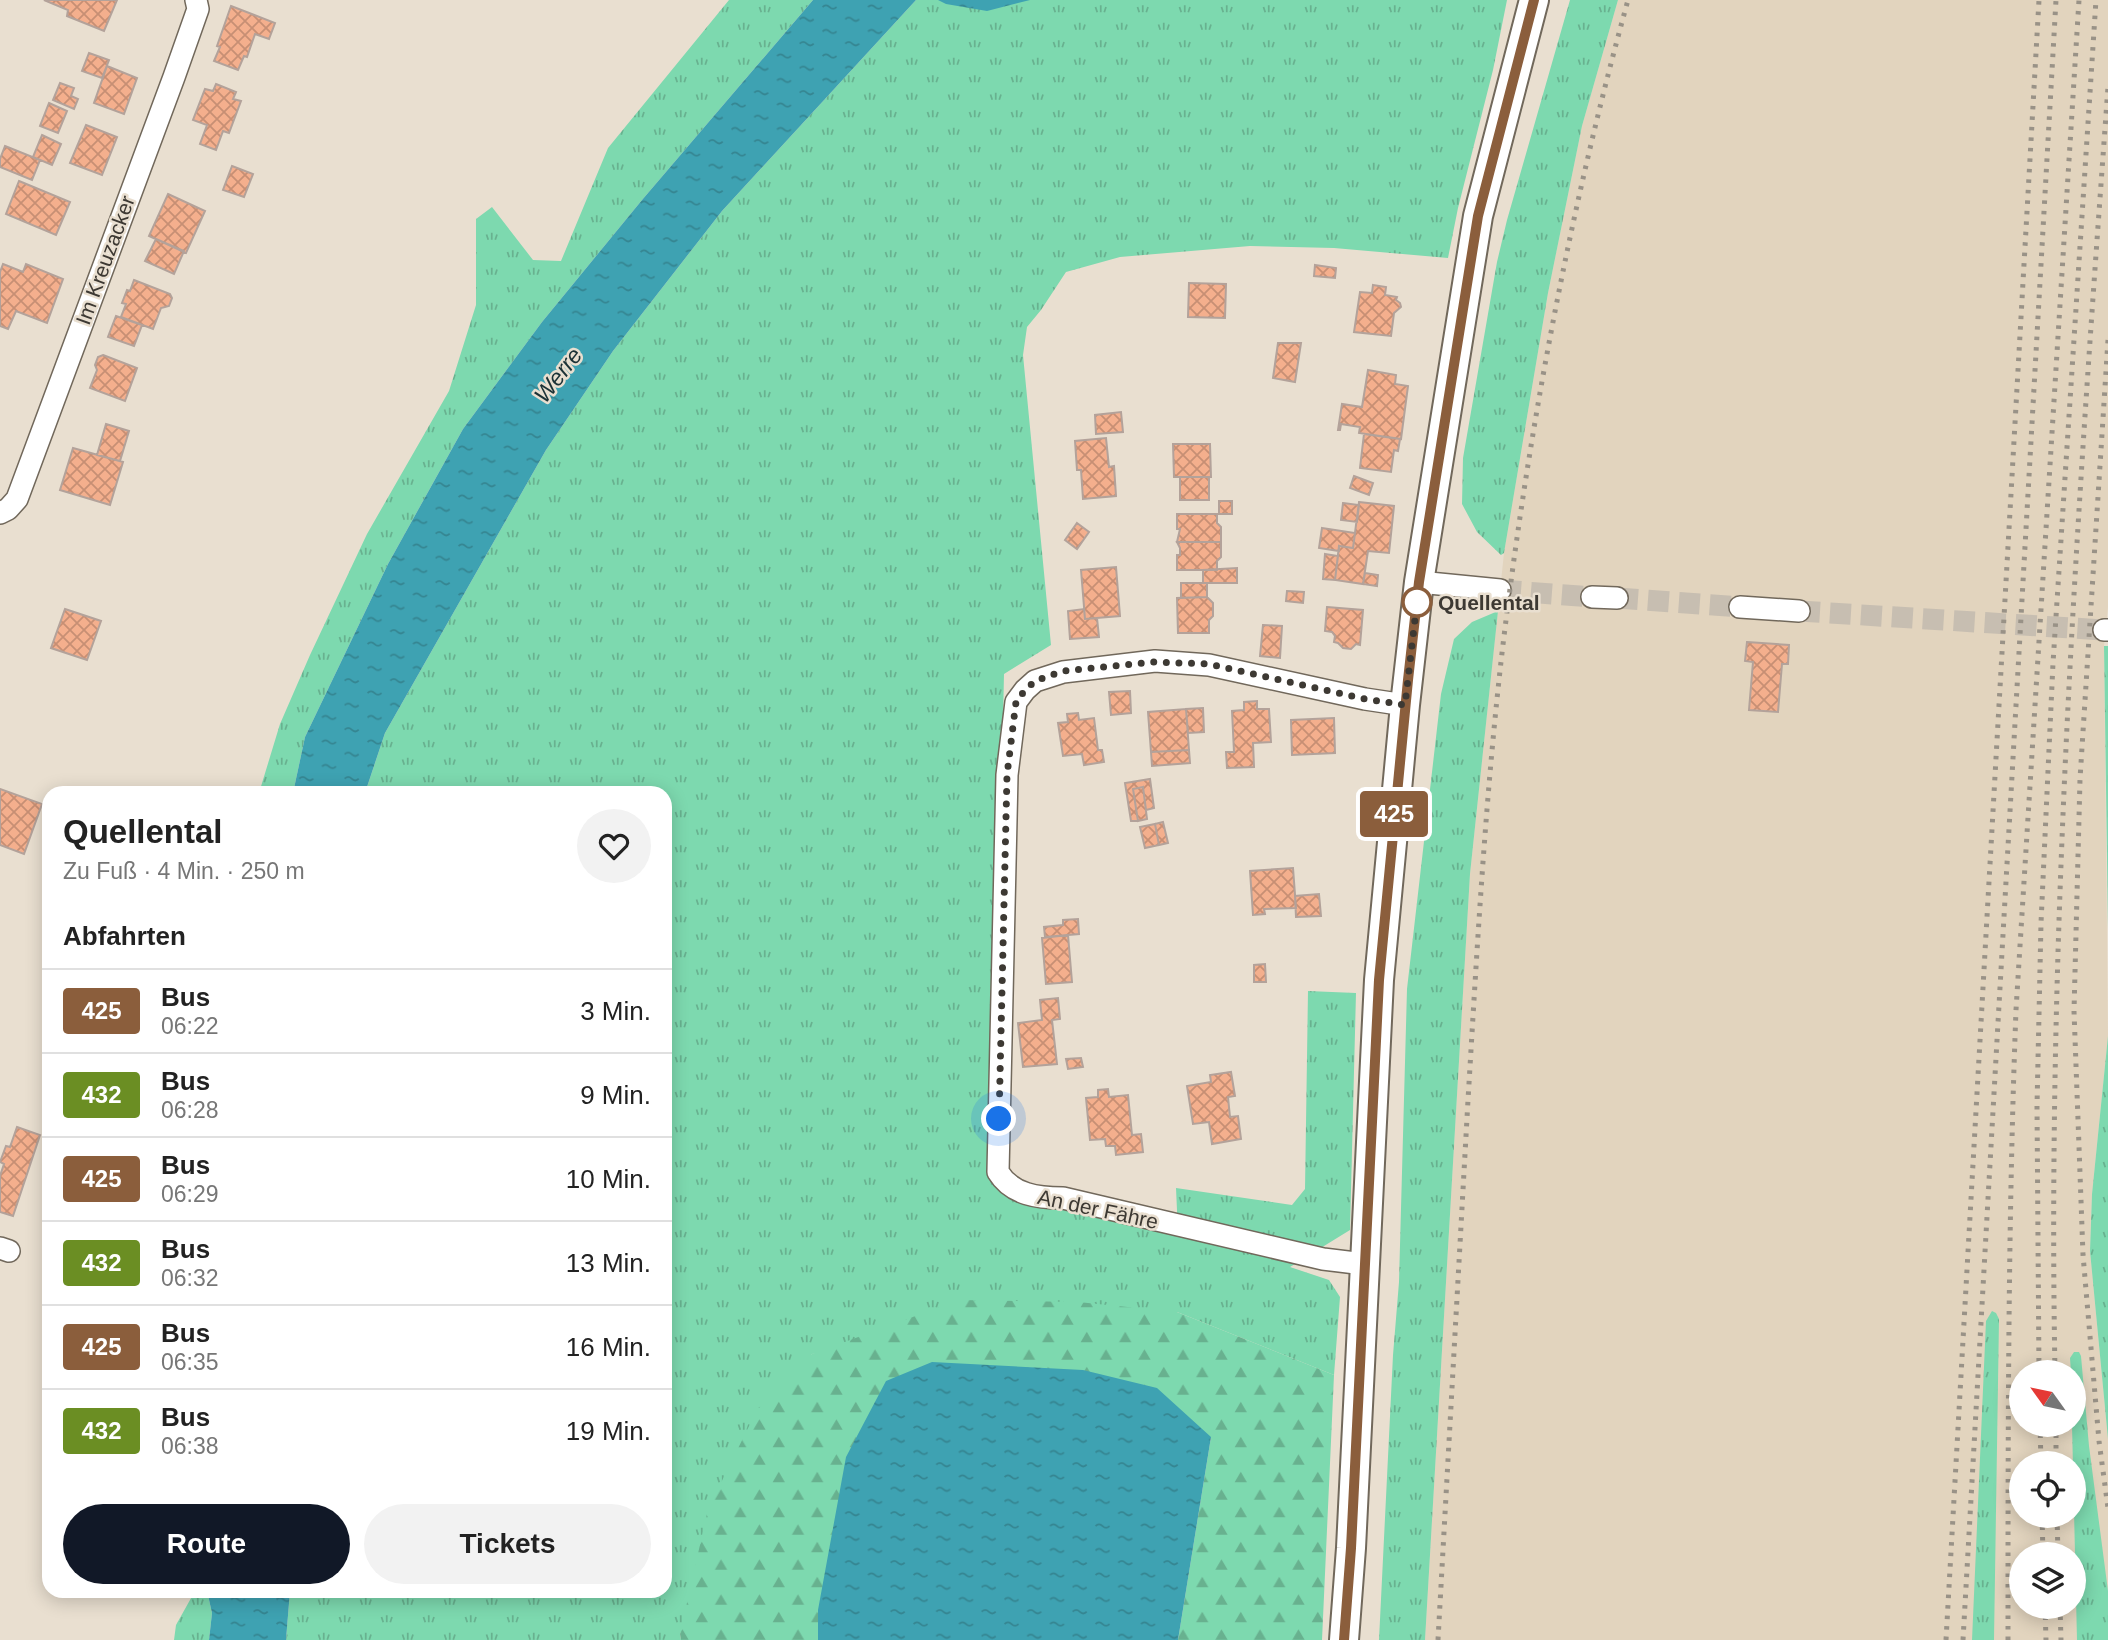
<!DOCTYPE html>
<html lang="de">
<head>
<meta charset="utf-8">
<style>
	body { margin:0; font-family:Helvetica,sans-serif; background:#f2f2f2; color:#222; height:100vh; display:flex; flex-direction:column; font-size:26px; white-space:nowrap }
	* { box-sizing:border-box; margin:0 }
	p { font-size:23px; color:#767676 }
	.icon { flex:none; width:38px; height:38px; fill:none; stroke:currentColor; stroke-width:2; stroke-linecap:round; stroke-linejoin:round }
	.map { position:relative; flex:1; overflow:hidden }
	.details { position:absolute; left:42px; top:786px; width:630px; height:812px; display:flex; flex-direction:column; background:#fff; border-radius:21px; box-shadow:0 4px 18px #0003 }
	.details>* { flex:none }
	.badge { padding:0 14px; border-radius:5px; font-size:24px; line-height:46px }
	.needle { width:46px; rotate:303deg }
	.controls { position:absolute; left:2009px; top:1360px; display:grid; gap:14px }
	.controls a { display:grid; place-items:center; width:77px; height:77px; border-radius:50%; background:#fff; box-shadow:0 4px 18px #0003; font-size:35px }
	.you { position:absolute; width:35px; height:35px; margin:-18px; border:5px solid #fff; border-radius:50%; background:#1a73e8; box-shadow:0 0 0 10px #1a73e833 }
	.map>.badge { position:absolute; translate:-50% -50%; box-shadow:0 0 0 4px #fff }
	h2 { padding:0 21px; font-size:26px; line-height:63px }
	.round { display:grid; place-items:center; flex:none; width:74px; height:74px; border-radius:37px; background:#f2f2f2 }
	.head { display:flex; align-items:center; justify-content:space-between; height:119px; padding:0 21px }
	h1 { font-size:33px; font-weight:800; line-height:52px }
	.button { display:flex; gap:14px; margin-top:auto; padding:14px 21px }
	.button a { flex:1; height:80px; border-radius:42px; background:#111827; color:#fff; font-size:28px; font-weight:800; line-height:80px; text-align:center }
	.button a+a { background:#f2f2f2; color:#222 }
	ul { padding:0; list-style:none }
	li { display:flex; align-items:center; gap:21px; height:84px; padding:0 21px; border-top:2px solid #e0e0e0 }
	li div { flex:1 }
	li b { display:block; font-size:26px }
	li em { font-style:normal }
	li .badge { min-width:77px; font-weight:700; text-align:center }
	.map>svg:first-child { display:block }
</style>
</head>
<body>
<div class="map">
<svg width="2108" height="1640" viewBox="0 0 2108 1640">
	<defs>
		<pattern id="grass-tufts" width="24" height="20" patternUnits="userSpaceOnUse" patternTransform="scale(1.75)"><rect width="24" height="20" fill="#7dd9af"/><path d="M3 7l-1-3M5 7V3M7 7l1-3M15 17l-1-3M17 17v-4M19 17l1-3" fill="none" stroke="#68b18f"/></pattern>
		<pattern id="forest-firs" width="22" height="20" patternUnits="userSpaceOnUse" patternTransform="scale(1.75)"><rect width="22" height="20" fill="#7dd9af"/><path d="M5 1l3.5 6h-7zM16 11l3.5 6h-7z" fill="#68b18f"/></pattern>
		<pattern id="water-ripples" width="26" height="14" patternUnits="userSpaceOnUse" patternTransform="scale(1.75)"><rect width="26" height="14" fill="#3ea2b2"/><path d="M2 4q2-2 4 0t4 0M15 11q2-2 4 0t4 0" fill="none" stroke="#358591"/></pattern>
		<pattern id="building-cross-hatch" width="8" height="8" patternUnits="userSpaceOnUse" patternTransform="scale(1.75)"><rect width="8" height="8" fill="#f4af8d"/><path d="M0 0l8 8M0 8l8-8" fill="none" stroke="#c78f74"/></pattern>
	</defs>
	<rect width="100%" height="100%" fill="#e9dfd0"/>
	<path fill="#e2d4be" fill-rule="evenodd" d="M 1618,0 L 2108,0 L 2108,607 L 2104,646 L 2108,1036 L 2092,1194 L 2090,1251 L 2108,1439 L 2108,1640 L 1425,1640 L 1470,874 L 1504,553 L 1548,293 L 1582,126 ZM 2021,1372 L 2074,1372 L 2074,1424 L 2021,1424 ZM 2021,1463 L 2074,1463 L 2074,1516 L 2021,1516 ZM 2021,1554 L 2074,1554 L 2074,1606 L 2021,1606 Z"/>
	<path fill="url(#grass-tufts)" d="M 729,0 L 813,0 L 642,200 L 542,322 L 463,429 L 388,564 L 305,737 L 293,793 L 259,793 L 280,724 L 310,655 L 367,534 L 449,391 L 476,305 L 476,219 L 492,207 L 533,260 L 561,261 L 608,148 Z
		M 916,0 L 1507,0 L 1493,70 L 1458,208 L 1448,258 L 1334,248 L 1250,246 L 1120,257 L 1066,272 L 1041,310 L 1027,327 L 1023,355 L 1051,645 L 1004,674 L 993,1177 L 1178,1233 L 1176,1188 L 1292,1205 L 1305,1189 L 1308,991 L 1356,993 L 1350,1230 L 1290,1267 L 1329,1280 L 1340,1297 L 1334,1375 L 1177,1312 L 812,1354 L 680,1634 L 681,1640 L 286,1640 L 290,1591 L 665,1591 L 665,793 L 365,793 L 385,733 L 546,450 L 613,351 L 722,211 Z
		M 1570,0 L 1618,0 L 1582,126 L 1548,293 L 1504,553 L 1501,555 L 1477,532 L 1462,504 L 1463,458 L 1497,262 L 1507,220 Z
		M 1498,611 L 1470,874 L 1425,1640 L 1379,1640 L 1393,1355 L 1399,1282 L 1407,989 L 1441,694 L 1454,639 L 1472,622 Z
		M 2104,646 L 2108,646 L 2108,929 Z
		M 2108,977 L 2108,1439 L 2090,1251 L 2092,1194 L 2108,1036 Z
		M 1992,1311 L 1996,1313 L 1999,1319 L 1994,1640 L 1972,1640 L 1986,1321 Z
		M 2074,1352 L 2079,1352 L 2081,1356 L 2089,1446 L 2108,1591 L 2108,1640 L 2077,1640 L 2072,1425 L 2074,1424 L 2074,1372 L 2071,1372 L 2070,1358 Z
		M 195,1591 L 207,1591 L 212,1613 L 209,1640 L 174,1640 L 176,1625 Z"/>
	<path fill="url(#forest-firs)" d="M 959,1300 L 1078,1302 L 1177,1312 L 1334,1375 L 1322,1640 L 1178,1640 L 1211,1437 L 818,1610 L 818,1640 L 681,1640 L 680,1634 L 708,1509 L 757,1410 L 812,1354 Z"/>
	<path fill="url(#water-ripples)" d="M 813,0 L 916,0 L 722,211 L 613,351 L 546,450 L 385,733 L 365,793 L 293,793 L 305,737 L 388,564 L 463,429 L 542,322 L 642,200 Z
		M 938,0 L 1030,0 L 987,11 L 946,4 Z
		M 932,1362 L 1083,1370 L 1157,1388 L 1211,1437 L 1178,1640 L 818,1640 L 818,1610 L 846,1457 L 886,1381 Z
		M 207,1591 L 290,1591 L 286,1640 L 209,1640 L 212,1613 Z"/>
	<path fill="url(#building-cross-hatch)" stroke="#b3a29a" stroke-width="2" d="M 44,0 L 117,0 L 104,31 L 67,16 L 68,10 Z
		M 231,6 L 275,23 L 269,39 L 255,34 L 247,57 L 244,56 L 238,70 L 214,61 L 220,47 L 217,46 Z
		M 89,53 L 109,60 L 102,78 L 82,71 Z
		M 107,66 L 137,78 L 124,114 L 94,103 Z
		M 60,83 L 74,88 L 71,96 L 78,99 L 74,109 L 53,100 Z
		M 216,84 L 236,92 L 233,99 L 241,101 L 229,133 L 223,131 L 216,150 L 200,144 L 207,125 L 193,120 L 205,89 L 213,91 Z
		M 49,103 L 67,111 L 58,133 L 40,126 Z
		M 86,125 L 117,137 L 102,175 L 70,163 Z
		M 42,135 L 61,144 L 52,165 L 33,157 Z
		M 5,146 L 40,160 L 32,180 L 0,167 L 0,159 Z
		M 232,166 L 253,174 L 244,197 L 223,190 Z
		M 19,181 L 70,202 L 56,235 L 6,214 Z
		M 168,194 L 205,211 L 186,253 L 149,236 Z
		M 156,239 L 184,251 L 174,274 L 145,261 Z
		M 3,264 L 23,272 L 26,264 L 63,279 L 47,323 L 16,311 L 8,329 L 0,326 L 0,272 Z
		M 1315,265 L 1336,268 L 1335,278 L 1314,276 Z
		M 134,280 L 170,294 L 172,298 L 169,306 L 161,308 L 153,329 L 121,317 L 126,304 L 122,303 L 127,290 L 130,291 Z
		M 1189,283 L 1226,284 L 1225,318 L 1188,317 Z
		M 1373,285 L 1386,287 L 1385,295 L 1397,297 L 1396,300 L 1400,303 L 1401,307 L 1394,313 L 1391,336 L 1354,332 L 1360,292 L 1372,293 Z
		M 116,316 L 142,325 L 134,346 L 108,337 Z
		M 1278,343 L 1301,343 L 1295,382 L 1273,378 Z
		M 103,355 L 137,368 L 125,401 L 90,388 L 97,370 L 95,365 L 98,357 Z
		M 1368,370 L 1396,375 L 1395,384 L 1408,386 L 1401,439 L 1359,433 L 1360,427 L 1341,424 L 1340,430 L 1338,430 L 1342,404 L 1362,407 Z
		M 1121,412 L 1123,432 L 1096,434 L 1095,415 Z
		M 106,424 L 129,431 L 120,461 L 97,455 Z
		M 1364,434 L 1400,439 L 1398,451 L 1394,450 L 1391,472 L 1360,468 Z
		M 1106,438 L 1109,467 L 1114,466 L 1116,496 L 1083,499 L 1081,470 L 1077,470 L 1075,441 Z
		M 1173,444 L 1210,444 L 1211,477 L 1174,477 Z
		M 73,448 L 123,462 L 110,505 L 60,490 Z
		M 1354,476 L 1373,483 L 1369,495 L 1350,488 Z
		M 1180,477 L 1209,477 L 1209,500 L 1180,500 Z
		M 1219,501 L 1232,501 L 1232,514 L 1219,514 Z
		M 1359,502 L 1394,506 L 1389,553 L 1368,551 L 1363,584 L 1335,580 L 1339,546 L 1353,548 Z
		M 1343,503 L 1359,505 L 1357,522 L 1341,520 Z
		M 1177,514 L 1217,514 L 1217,523 L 1221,527 L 1221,542 L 1177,542 L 1180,529 L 1177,529 Z
		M 1077,523 L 1089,532 L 1077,549 L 1065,540 Z
		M 1322,528 L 1355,533 L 1353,548 L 1339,546 L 1339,551 L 1319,548 Z
		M 1177,542 L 1221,542 L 1221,557 L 1217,561 L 1217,570 L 1177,570 L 1177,555 L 1180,555 L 1180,548 Z
		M 1325,554 L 1338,556 L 1335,580 L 1323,579 Z
		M 1116,567 L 1120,616 L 1085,619 L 1081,570 Z
		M 1237,568 L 1237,583 L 1203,583 L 1203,570 Z
		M 1365,573 L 1378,575 L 1377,586 L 1363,584 Z
		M 1181,583 L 1207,583 L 1207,597 L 1181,598 Z
		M 1287,591 L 1304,592 L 1303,603 L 1286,601 Z
		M 1207,597 L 1213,603 L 1213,616 L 1209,620 L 1209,633 L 1178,633 L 1177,598 Z
		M 1327,607 L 1363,610 L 1360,645 L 1356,644 L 1351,649 L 1343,648 L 1338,643 L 1334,642 L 1335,636 L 1332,632 L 1325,631 Z
		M 65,609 L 101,621 L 87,660 L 51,648 Z
		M 1084,609 L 1085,619 L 1097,618 L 1099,637 L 1070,639 L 1068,611 Z
		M 1263,625 L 1282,626 L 1280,658 L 1260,656 Z
		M 1747,642 L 1789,645 L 1788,664 L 1782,664 L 1778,712 L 1749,710 L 1753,662 L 1745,661 Z
		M 1130,691 L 1131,713 L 1111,715 L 1109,692 Z
		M 1257,701 L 1257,709 L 1269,709 L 1271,742 L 1253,743 L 1254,767 L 1227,768 L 1226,752 L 1234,752 L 1232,711 L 1244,710 L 1244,702 Z
		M 1203,708 L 1204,732 L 1188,733 L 1186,709 Z
		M 1186,709 L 1189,750 L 1151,752 L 1148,712 Z
		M 1078,713 L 1079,720 L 1094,718 L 1098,750 L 1102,750 L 1104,762 L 1084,765 L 1082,754 L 1063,756 L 1058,723 L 1068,722 L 1067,714 Z
		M 1334,718 L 1335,753 L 1292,755 L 1291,720 Z
		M 1189,750 L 1190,763 L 1152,766 L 1151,752 Z
		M 1150,779 L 1154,808 L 1146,810 L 1143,787 L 1133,789 L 1138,821 L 1131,821 L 1125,783 Z
		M 1143,787 L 1147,819 L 1138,821 L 1133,789 Z
		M 0,789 L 42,804 L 24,854 L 0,845 Z
		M 1163,822 L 1168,843 L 1159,845 L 1155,824 Z
		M 1155,824 L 1159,845 L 1145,848 L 1140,827 Z
		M 1293,868 L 1296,908 L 1264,909 L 1265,914 L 1253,915 L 1250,871 Z
		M 1319,894 L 1321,916 L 1296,917 L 1295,896 Z
		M 1078,919 L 1079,934 L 1045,937 L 1044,927 L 1063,925 L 1063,920 Z
		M 1068,935 L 1072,982 L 1046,984 L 1042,938 Z
		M 1265,964 L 1266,982 L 1254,982 L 1254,965 Z
		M 1058,998 L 1060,1019 L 1052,1020 L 1057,1064 L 1023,1067 L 1018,1023 L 1042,1020 L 1040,1000 Z
		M 1081,1058 L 1083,1067 L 1068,1069 L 1066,1059 Z
		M 1231,1072 L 1235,1096 L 1228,1097 L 1230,1117 L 1238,1116 L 1241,1139 L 1212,1144 L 1209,1122 L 1193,1124 L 1187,1086 L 1211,1082 L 1210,1075 Z
		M 1108,1089 L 1109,1097 L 1128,1095 L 1132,1135 L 1141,1134 L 1143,1152 L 1116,1155 L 1115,1146 L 1106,1146 L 1105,1139 L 1090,1140 L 1086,1098 L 1098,1097 L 1098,1090 Z
		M 17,1127 L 40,1135 L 13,1216 L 0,1212 L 0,1176 L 4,1164 L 0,1162 L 6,1146 L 10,1147 Z"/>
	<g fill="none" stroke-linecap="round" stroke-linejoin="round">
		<path stroke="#c7beb1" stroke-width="21" stroke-dasharray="21 10" stroke-linecap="butt" d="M 1500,590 L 1592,597
			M 1617,598 L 1740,607
			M 1799,611 L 2104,630"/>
		<defs>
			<path id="minor" d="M 0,513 L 8,509 L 17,499 L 174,77 L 198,9 L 196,0
				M 1419,582 L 1500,590
				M 1592,597 L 1617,598
				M 1740,607 L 1799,611
				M 2104,630 L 2108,630
				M 0,1248 L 9,1251
				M 1364,1264 L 1323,1259 L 1063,1198 C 1038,1198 1012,1195 998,1172 L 1007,775 L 1016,702 L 1025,690 L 1035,681 L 1063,672 L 1155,661 L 1209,665 L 1365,699 L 1405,705"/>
			<path id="secondary" d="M 1344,1640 L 1351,1548 L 1379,980 L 1405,705 L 1419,582 L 1478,216 L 1534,0"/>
		</defs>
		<use href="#minor" stroke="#71685b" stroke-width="24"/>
		<use href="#secondary" stroke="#71685b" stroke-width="32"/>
		<use href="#minor" stroke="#fff" stroke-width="21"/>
		<use href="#secondary" stroke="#fff" stroke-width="28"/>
		<path stroke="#999287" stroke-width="5" stroke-dasharray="3.5 7" stroke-linecap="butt" d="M 2108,340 L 2080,779 L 2074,1011 L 2083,1255 L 2099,1441 L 2108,1508
			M 2039,1372 L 2037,1106 L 2041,923 L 2053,663 L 2096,0
			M 2055,1372 C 2047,943 2077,515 2108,87
			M 2040,1424 L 2041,1463
			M 2056,1424 L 2056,1463
			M 2042,1516 L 2043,1554
			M 2057,1516 L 2058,1554
			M 2045,1606 L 2046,1640
			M 2060,1606 L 2061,1640
			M 1438,1640 C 1448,1460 1458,1280 1468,1100 C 1477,951 1485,801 1502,653 C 1528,433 1569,213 1628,0
			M 1946,1640 L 2039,0
			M 1963,1640 L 2056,0
			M 2008,1640 C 2008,1430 2008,1220 2016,1010 L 2079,0"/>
	</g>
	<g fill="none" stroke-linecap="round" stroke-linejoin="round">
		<defs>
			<path id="line" d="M 1344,1640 L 1351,1548 L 1379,980 L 1408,680 L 1419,582 L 1478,216 L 1534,0"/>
		</defs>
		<use href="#line" stroke="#fff" stroke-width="16"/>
		<use href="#line" stroke="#8b5e3c" stroke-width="10"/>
		<path stroke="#3d3933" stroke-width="7" stroke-dasharray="0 12.6" d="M 999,1119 L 1007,775 L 1016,702 L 1025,690 L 1035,681 L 1063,671 L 1155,662 L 1209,664 L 1365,699 L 1405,705 L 1417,602"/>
	</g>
	<circle fill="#fff" stroke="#8b5e3c" stroke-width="3.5" cx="1417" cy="602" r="14"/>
	<g text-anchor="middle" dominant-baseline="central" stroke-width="5" stroke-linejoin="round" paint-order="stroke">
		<g font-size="21" fill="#3d3933" stroke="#e9dfd0">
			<text transform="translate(105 260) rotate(-70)">Im Kreuzacker</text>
			<text transform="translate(1098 1209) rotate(12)">An der Fähre</text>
		</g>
		<g font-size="21" font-weight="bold" fill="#3d3933" stroke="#e9dfd0" text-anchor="start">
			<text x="1438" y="602">Quellental</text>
		</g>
		<g font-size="23" font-style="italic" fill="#1b3236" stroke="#e9dfd0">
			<text transform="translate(558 375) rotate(-52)">Werre</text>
		</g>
	</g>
</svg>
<div class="controls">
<a><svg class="needle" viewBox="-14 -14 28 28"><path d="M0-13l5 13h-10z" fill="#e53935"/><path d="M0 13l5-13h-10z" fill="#767676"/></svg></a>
<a><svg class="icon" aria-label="locate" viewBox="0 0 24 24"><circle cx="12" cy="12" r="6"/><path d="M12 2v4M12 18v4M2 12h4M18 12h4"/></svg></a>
<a><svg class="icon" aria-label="layers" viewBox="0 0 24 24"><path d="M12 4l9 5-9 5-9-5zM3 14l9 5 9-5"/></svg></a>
</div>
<div class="you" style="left:999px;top:1119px"></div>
<b class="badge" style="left:1394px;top:814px;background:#8b5e3c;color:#fff">425</b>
<section class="details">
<div class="head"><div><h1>Quellental</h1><p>Zu Fuß · 4 Min. · 250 m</p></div><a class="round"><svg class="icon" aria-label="heart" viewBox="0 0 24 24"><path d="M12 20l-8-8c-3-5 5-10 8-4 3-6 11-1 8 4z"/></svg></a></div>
<h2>Abfahrten</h2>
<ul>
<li><span class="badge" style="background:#8b5e3c;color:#fff">425</span><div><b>Bus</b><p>06:22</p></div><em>3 Min.</em></li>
<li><span class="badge" style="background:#6b8e23;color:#fff">432</span><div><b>Bus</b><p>06:28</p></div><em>9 Min.</em></li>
<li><span class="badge" style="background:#8b5e3c;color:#fff">425</span><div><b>Bus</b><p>06:29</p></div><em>10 Min.</em></li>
<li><span class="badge" style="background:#6b8e23;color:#fff">432</span><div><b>Bus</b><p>06:32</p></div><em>13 Min.</em></li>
<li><span class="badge" style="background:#8b5e3c;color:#fff">425</span><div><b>Bus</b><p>06:35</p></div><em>16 Min.</em></li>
<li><span class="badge" style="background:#6b8e23;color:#fff">432</span><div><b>Bus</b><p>06:38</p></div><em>19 Min.</em></li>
</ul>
<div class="button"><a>Route</a><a>Tickets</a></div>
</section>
</div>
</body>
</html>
